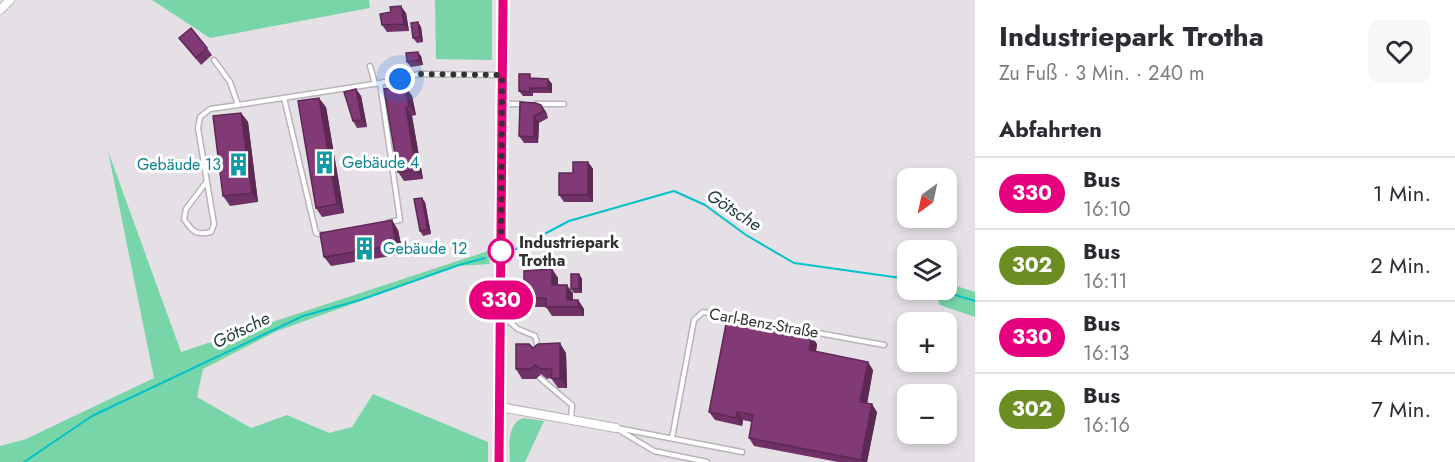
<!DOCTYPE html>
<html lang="de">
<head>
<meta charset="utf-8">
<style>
	body { margin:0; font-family:Jost,sans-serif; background:#f7f7f7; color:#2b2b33; height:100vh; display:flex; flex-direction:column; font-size:22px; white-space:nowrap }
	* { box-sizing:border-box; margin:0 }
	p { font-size:20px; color:#7c7c81 }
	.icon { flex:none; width:33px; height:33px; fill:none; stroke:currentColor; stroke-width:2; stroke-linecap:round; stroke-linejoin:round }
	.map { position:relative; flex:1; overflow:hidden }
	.side { display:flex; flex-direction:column; background:#fff; width:480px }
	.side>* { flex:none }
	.badge { padding:0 12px; border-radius:20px; font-size:21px; line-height:39px }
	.needle { width:39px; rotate:213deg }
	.buttons { position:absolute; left:897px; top:168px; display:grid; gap:12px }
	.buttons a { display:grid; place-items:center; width:60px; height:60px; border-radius:12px; background:#fff; box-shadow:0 3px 9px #0003; font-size:30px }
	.you { position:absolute; width:30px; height:30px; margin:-15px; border:4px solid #fff; border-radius:50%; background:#1a73e8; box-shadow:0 0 0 9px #1a73e833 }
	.map>.badge { position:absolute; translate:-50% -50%; box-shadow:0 0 0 3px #fff }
	h2 { padding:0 24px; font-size:22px; line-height:54px }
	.round { display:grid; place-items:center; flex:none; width:63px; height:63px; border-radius:12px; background:#f7f7f7 }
	.overview { display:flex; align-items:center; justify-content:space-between; height:102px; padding:0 24px }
	h1 { font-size:28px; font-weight:700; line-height:45px }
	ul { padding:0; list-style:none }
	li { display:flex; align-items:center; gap:18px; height:72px; padding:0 24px; border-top:2px solid #e1e1e2 }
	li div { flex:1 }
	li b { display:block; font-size:22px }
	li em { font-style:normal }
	li .badge { min-width:66px; font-weight:700; text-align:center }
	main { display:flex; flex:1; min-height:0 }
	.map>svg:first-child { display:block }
</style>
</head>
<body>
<main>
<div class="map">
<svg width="975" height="462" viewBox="0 0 975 462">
	<rect width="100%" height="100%" fill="#e5dfe6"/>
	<path fill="#78d5a8" d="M 152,0 L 369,0 L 370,8 L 210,38 Z
		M 435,0 L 492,0 L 492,60 L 436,59 Z
		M 108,151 L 181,352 L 488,251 L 490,264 L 458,266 L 277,331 L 203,369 L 197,397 L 251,428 L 287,415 L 329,433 L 352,427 L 373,394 L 488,442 L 488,462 L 0,462 L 0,446 L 26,439 L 154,378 Z
		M 947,283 L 975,292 L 975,317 L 940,305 L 933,290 L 946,290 Z
		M 523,418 L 544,421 L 525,462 L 510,462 C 510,447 506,425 523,418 Z"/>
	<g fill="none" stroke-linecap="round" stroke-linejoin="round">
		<path stroke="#00c2ca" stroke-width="2" d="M 516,249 L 569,221 L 674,191 L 705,205 L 746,235 L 794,263 L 908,279
			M 939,290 L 975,301
			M 24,462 L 92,416 L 303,316 L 360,300 L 459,265 L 485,258"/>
		<defs>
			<path id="service" d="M 214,60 L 230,82 L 238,105 L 380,83 L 419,74 L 502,75
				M 370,66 L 375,84
				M 380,83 L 400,220 L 389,222
				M 284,98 L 316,233 L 323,235
				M 503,104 L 522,104
				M 536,104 L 564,104
				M 207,181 L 186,209 L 184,219 C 192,231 196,236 211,232 L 214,224 L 198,128 L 200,117 L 210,109 L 238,105
				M 503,316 L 518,329 L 535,336 L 538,347
				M 540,378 L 572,405 L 571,419
				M 617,428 L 742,452
				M 619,430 L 654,451 L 707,462
				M 672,438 L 694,320 L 703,312 L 884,345"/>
			<path id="minor" d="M 0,10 L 10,0
				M 500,407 L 616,428"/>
			<path id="secondary" d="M 499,462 L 503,0"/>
		</defs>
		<use href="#service" stroke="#b9b4ba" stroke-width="7"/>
		<use href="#minor" stroke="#b9b4ba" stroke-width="10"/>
		<use href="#secondary" stroke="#b9b4ba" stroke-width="14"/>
		<use href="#service" stroke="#fff" stroke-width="4"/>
		<use href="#minor" stroke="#fff" stroke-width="8"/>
		<use href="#secondary" stroke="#fff" stroke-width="10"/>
	</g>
	<path fill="#703266" d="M 391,12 L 406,13 L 409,31 L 387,32 L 382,25 Z
		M 418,22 L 421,27 L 423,42 L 417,43 L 413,38 Z
		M 179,38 L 207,48 L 212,55 L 201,65 Z
		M 421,56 L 423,65 L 411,67 L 407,62 Z
		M 533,78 L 548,79 L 552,84 L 552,93 L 533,93 L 533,96 L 523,96 L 519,91 Z
		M 405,86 L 412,96 L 416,115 L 412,116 L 423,179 L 404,181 L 398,172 Z
		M 356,89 L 361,96 L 367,127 L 357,128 L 353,121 Z
		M 541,105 L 546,112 L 548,118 L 539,123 L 538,143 L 524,143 L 519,136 Z
		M 326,107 L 344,213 L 322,217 L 316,208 Z
		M 241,113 L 248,122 L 258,202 L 230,206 L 223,196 Z
		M 588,162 L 593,169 L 593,202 L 564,202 L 559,195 Z
		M 425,202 L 431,234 L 423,236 L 420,231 Z
		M 398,230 L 403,254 L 331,266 L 324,257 Z
		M 552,269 L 558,278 L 558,285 L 573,293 L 573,300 L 578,300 L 584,309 L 584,316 L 552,316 L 546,307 L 530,307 L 524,298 Z
		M 579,274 L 582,279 L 582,293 L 574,293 L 571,289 Z
		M 817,344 L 816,351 L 873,370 L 867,403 L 877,412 L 867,462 L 838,462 L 754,446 L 749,438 L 752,422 L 743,420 L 742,426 L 715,420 L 709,412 Z
		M 533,348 L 566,353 L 567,388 L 558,388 L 551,378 L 547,379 L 541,374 L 536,379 L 522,379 L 516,369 Z"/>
	<path fill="#5b2953" d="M 401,6 L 406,13 L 409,31 L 404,24 Z
		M 418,22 L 421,27 L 423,42 L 420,37 Z
		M 418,52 L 421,56 L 423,65 L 419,60 Z
		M 548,79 L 552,84 L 552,93 L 548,88 Z
		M 405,86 L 412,96 L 416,115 L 409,106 Z
		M 356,89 L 361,96 L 367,127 L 362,120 Z
		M 319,98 L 326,107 L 344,213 L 337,204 Z
		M 541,105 L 546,112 L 548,118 L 544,111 Z
		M 406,107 L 412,116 L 423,179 L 416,170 Z
		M 241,113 L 248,122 L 258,202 L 252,193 Z
		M 534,116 L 539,123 L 538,143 L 534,137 Z
		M 588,162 L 593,169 L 593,202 L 588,195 Z
		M 422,198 L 425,202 L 431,234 L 428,230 Z
		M 392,220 L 398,230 L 403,254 L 396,245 Z
		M 552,269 L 558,278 L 558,293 L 552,285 Z
		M 579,274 L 582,279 L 582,293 L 579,289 Z
		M 567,285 L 573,293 L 573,307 L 567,300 Z
		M 578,300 L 584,309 L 584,316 L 578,307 Z
		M 812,336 L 817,344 L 815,358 L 809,350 Z
		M 560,343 L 566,353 L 567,388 L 560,379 Z
		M 868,362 L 873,370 L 866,410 L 860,402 Z
		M 872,404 L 877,412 L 867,462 L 862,462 L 861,460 Z
		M 737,412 L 743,420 L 742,426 L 736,418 Z"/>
	<path fill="#823a77" stroke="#5b2953" stroke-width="1.5" d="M 401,6 L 404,24 L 382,25 L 380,14 L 391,12 L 390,7 Z
		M 418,22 L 420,37 L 413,38 L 411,23 Z
		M 191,28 L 207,48 L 196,58 L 179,38 Z
		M 418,52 L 419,60 L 407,62 L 406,53 Z
		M 519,74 L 530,74 L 530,78 L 548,79 L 548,88 L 530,88 L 530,92 L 519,91 Z
		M 405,86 L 409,106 L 406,107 L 416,170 L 398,172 L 384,89 Z
		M 356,89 L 362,120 L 353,121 L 344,92 Z
		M 319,98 L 337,204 L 316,208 L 298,101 Z
		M 520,102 L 536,103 L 541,105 L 544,111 L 534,116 L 534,137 L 519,136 Z
		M 241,113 L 252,193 L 223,196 L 213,116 Z
		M 573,162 L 588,162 L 588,195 L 559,195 L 559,173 L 573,173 Z
		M 422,198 L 428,230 L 420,231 L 414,199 Z
		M 392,220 L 396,245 L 324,257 L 320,233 Z
		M 552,269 L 552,285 L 567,285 L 567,300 L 578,300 L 578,307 L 546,307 L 546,298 L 524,298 L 524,271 Z
		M 571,274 L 579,274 L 579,289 L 571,289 Z
		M 727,319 L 812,336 L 809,350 L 868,362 L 860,402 L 872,404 L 861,460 L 749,438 L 753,415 L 737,412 L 736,418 L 709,412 Z
		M 560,343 L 560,379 L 551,378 L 552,369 L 541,369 L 535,365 L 530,369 L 516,369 L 516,344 L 529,344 L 533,348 L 538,344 Z"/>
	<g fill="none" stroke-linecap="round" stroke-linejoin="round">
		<defs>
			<path id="line" d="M 499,462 L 503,0"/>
		</defs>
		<use href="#line" stroke="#fff" stroke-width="14"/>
		<use href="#line" stroke="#e6007e" stroke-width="9"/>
		<path stroke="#333133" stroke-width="6" stroke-dasharray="0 10.8" d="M 400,79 L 419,74 L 502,75 L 501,251"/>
	</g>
	<defs>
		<symbol id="building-bare" viewBox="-9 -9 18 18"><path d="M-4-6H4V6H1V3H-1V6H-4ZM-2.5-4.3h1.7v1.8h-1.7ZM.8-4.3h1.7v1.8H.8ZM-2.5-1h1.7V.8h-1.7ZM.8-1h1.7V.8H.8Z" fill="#0f9aa8" stroke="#fff" stroke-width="2.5" paint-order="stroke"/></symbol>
	</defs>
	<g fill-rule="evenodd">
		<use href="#building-bare" x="308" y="146" width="33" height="33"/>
		<use href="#building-bare" x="222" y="148" width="33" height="33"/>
		<use href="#building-bare" x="348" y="232" width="33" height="33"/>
	</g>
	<circle fill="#fff" stroke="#e6007e" stroke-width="3" cx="501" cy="251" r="12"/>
	<g text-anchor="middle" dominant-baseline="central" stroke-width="6" stroke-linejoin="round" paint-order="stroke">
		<g font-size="16" fill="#0d838f" stroke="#fff" text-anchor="start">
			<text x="342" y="162">Gebäude 4</text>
			<text x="221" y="164" text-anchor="end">Gebäude 13</text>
			<text x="383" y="248">Gebäude 12</text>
		</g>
		<g font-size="16" font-weight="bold" fill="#333133" stroke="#fff" text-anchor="start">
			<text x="519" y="242">Industriepark<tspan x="519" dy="18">Trotha</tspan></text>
		</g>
		<g font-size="16" fill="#333133" stroke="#fff">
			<text transform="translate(764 323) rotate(10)">Carl-Benz-Straße</text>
		</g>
		<g font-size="18" font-style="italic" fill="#243e3f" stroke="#fff">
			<text transform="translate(734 210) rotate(33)">Götsche</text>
			<text transform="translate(241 330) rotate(-26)">Götsche</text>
		</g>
	</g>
</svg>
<div class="buttons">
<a><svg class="needle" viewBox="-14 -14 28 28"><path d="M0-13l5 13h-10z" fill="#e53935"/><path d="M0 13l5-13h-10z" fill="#7c7c81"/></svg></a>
<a><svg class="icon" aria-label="layers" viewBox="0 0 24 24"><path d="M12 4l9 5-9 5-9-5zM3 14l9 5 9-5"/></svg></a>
<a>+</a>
<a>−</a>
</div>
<div class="you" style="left:400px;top:79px"></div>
<b class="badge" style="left:501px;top:300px;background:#e6007e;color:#fff">330</b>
</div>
<section class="side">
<div class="overview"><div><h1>Industriepark Trotha</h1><p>Zu Fuß · 3 Min. · 240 m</p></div><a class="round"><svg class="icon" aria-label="heart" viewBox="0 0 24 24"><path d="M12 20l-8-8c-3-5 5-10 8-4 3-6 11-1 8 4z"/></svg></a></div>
<h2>Abfahrten</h2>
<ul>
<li><span class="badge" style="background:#e6007e;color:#fff">330</span><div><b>Bus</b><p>16:10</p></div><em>1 Min.</em></li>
<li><span class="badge" style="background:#6b8e23;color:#fff">302</span><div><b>Bus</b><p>16:11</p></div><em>2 Min.</em></li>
<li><span class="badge" style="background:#e6007e;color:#fff">330</span><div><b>Bus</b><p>16:13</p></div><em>4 Min.</em></li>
<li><span class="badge" style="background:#6b8e23;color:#fff">302</span><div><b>Bus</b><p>16:16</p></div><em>7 Min.</em></li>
</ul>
</section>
</main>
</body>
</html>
